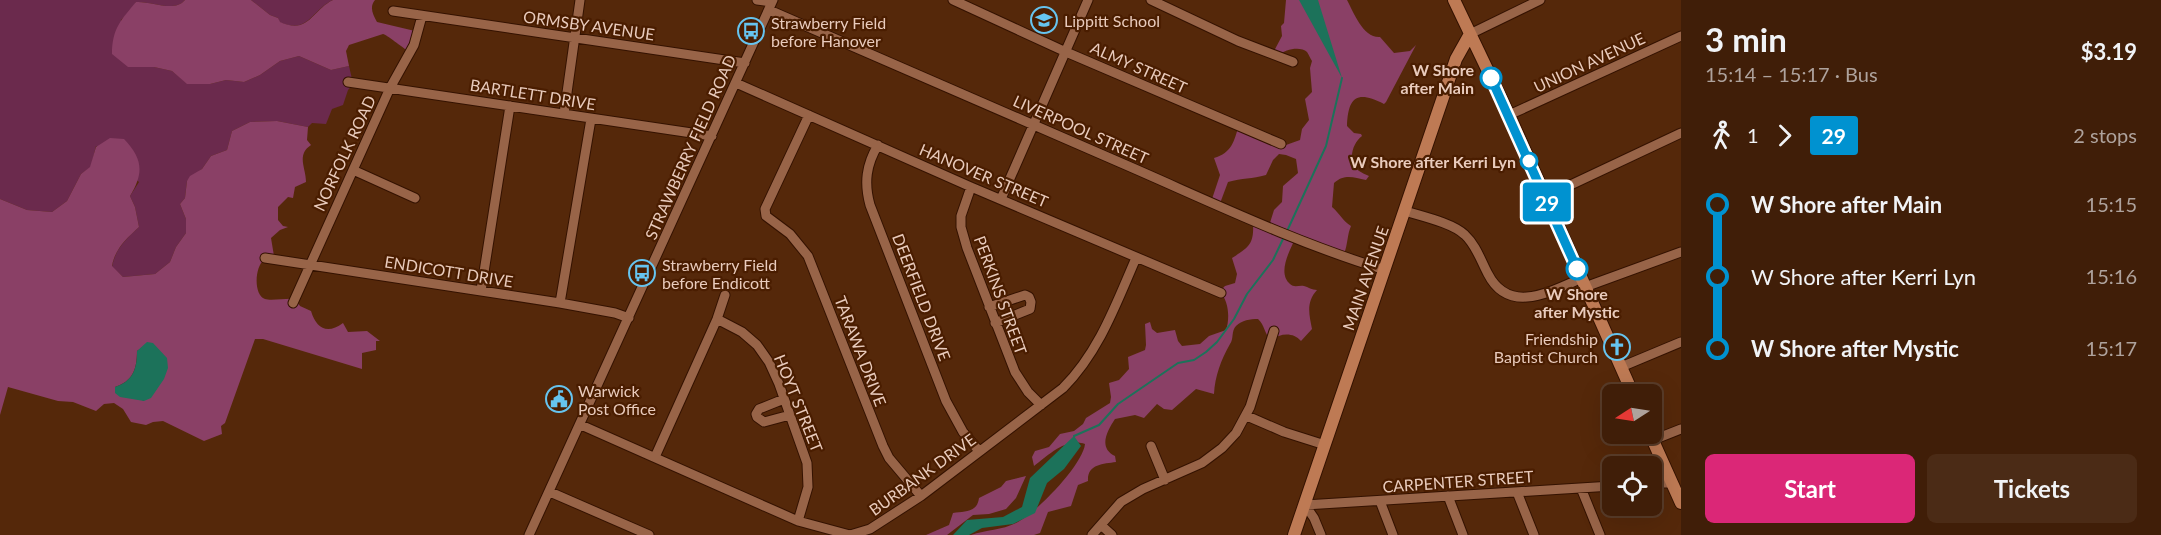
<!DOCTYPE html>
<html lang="en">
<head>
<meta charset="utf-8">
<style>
	body { margin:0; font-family:Lato,sans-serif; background:#4b2b16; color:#f1f3f6; height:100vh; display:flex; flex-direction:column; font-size:22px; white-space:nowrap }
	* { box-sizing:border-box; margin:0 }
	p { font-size:20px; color:#aea29c }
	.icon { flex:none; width:33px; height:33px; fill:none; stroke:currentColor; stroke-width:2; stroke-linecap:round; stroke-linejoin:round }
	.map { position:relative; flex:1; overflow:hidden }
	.panel { display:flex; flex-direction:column; background:#401e08; width:480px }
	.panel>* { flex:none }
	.badge { padding:0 12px; border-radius:4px; font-size:21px; line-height:39px }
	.needle { width:39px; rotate:258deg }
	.buttons { position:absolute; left:1602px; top:384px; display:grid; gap:12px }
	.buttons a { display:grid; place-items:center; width:60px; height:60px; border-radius:9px; background:#401e08; box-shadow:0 6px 24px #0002,0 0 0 2px #593c29; font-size:30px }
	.map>.badge { position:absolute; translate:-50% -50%; box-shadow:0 0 0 3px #fff }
	.legs { display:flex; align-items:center; gap:9px; height:66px; padding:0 24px; font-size:20px }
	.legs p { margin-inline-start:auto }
	.overview { display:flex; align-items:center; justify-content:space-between; height:102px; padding:0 24px }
	h1 { font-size:33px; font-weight:700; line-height:45px }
	.primary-button { display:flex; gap:12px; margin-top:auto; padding:12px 24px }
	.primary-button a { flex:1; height:69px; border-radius:9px; background:#db2777; color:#fff; font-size:24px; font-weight:700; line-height:69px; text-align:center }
	.primary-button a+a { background:#4b2b16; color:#f1f3f6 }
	ul { padding:0 24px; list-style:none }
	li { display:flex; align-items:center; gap:21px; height:72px; font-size:22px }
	li i { display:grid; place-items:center; width:9px; height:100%; margin:0 8px; background:currentColor }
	li i::after { content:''; width:15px; height:15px; margin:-8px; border:4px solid; border-radius:50%; background:#401e08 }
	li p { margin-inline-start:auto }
	li:first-child i { background:linear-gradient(#0000 50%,currentColor 0) }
	li:last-child i { background:linear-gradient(currentColor 50%,#0000 0) }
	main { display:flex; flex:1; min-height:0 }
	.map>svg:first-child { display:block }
</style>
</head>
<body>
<main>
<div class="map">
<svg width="1681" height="535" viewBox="0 0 1681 535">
	<rect width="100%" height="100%" fill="#55280a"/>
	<path fill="#6b2a4d" d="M 0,0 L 185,0 C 174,13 152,1 136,2 L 133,8 L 121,20 L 128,67 L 154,67 L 172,71 L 188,84 L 210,84 L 226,80 L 244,82 L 260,75 L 280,61 L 299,56 L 331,70 L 349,66 L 352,79 L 356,81 L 348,90 L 343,105 L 332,109 L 326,124 L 312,123 L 308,127 L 277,121 L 250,122 L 232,131 L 227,150 L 211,156 L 202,169 L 187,181 L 185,198 L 180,204 L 186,219 L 186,233 L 176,247 L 170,262 L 155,274 L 123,277 L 112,267 C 115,249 126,239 139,227 L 135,207 L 130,196 L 139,182 L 96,146 L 91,167 L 81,174 L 67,201 L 52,212 L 27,210 L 0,199 Z
		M 251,0 L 333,0 C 311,10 309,35 279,22 L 278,18 L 270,15 Z"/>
	<path fill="#8a4066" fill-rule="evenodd" d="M 185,0 L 251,0 L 270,15 L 278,18 L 280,22 C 309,35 312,10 333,0 L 375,0 C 369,7 373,15 377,22 L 415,31 L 408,51 C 402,47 387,35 383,34 L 349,45 L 346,51 L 349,66 L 331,70 L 299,56 L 280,61 L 260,75 L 244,82 L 226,80 L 210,84 L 187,84 L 172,71 L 154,67 L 128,67 L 112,54 C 112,28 122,19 136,2 C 152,1 174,13 185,0 Z
		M 1286,0 L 1347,0 C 1354,13 1363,38 1380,37 L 1394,53 L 1410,51 L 1416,45 L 1386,102 L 1384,104 C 1357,90 1348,97 1347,126 L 1354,133 L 1361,134 L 1362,136 C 1353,143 1348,158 1356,168 C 1359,172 1365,174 1369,176 L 1366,180 C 1353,177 1344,174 1334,183 L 1332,207 C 1340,214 1343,221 1351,226 C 1347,235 1348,244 1344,254 L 1295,239 C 1290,250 1277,273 1290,284 C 1294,288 1299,285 1304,286 C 1308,287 1312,290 1317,290 C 1306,302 1309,314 1312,329 L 1301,341 C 1293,332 1281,333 1271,340 C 1264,334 1265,325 1258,319 C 1250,319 1242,320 1236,326 C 1231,331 1234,339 1230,344 C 1221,360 1215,376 1214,394 L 1196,389 L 1172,410 L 1164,409 L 1157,404 L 1144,418 L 1135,415 L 1115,419 C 1107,431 1098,448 1115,456 L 1116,462 C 1103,464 1087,464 1088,481 L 1078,485 L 1071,506 L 1048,512 L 1040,533 L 1034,535 L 971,535 C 986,530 1002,530 1016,523 C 1035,514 1083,465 1085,444 C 1067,437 1048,455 1034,466 L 1032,457 L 1035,451 L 1049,447 L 1060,434 L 1074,431 L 1083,424 L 1086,418 L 1110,403 L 1111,397 L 1109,383 L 1119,380 L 1129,369 L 1128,357 L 1145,350 L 1146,345 L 1145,324 L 1150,322 L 1152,329 L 1157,333 L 1175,330 L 1178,341 L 1182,346 L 1200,344 L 1209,336 L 1226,330 C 1230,319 1229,299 1219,292 L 1225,286 L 1235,283 L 1237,274 L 1232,258 C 1251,246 1254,243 1253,221 L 1269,226 L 1274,210 L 1282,202 L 1283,186 L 1298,173 L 1296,159 L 1286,155 L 1279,154 L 1273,160 L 1266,175 C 1252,179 1242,178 1228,182 L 1219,206 L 1211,202 L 1220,175 L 1214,158 C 1232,153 1234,141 1239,125 L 1286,145 L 1300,140 L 1302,129 L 1309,120 L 1305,99 L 1312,92 L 1310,68 L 1312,61 C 1310,58 1309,55 1307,52 C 1301,46 1285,49 1279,55 L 1274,51 L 1282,36 L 1281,26 L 1284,23 Z
		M 277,121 L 308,127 L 307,140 L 311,145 C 296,155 306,168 306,182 L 295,187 L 293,198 L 288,197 L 278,207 L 278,220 L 283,226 L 288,227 L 280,230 L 271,238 L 274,256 C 271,257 267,258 264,260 C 255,266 253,295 265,299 C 271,301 287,298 295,299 L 300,306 L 311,311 C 316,328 327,335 343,323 L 348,332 L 367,331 L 380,341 L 376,341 L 376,350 L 362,353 L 362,369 L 263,339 L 255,339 L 225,423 L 221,426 L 222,434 L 204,441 L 163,421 L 153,422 L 146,425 L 131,422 L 123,409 L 114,403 L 104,404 L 96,411 L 73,402 L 58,401 L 8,387 L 0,415 L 0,199 L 27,210 L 52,212 L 67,201 L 81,174 L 90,167 L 96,147 L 110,138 L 124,139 C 143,159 144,173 130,196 L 135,207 L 139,227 C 126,239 115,249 112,266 L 123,277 L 155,274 L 170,262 L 176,247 L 186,233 L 186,219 L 180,204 L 185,198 L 187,181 L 190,176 L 202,169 L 211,156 L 227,150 L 232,131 L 250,122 ZM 143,347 L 144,401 L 115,387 C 133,381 137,369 137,351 Z
		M 1026,476 L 1016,498 L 1006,509 L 989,514 L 973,515 L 947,535 L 926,535 L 949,525 L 953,513 C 965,511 977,513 979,498 L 1001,487 L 1006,481 Z"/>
	<path fill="#1c725a" d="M 1299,0 L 1318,0 L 1342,78 Z
		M 147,342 L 153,343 L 167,358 L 168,368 L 164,379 L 151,398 L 144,401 L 120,397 L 115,393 L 115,387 C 133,381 137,369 137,351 Z
		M 1074,436 L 1081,446 L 1064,469 L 1047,483 L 1035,513 L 1013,524 L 982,528 L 969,535 L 953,535 L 967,520 L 1003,517 L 1022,507 L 1030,478 Z"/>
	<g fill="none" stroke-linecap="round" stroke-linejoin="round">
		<path stroke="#1c725a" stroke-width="2" d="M 1288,229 L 1326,146 L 1342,78
			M 1074,436 L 1099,425 L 1118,404 L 1178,363 L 1194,360 L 1206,352 L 1217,342 L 1234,319 L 1247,294 L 1273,260 L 1283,239"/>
		<defs>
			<path id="minor" d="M 757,0 L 772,2
				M 953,0 L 1066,52 L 1281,144
				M 1151,0 L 1238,41 L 1293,62
				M 769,10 C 885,61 1002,111 1119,162 C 1207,200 1293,242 1385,270
				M 393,11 L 745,63
				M 1470,34 L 1540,0
				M 348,82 L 712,136
				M 736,83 L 971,187 L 1221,293
				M 564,114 L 580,0
				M 809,115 L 765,209 L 766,216 L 790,234 L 808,256 L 883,446 L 889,458 L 921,496
				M 1509,115 L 1681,36
				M 878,145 C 866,165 864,183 870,205 L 946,401 L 963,432 L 979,451
				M 353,170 L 415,198
				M 971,187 L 961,216 L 961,227 L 967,248 L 1015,372 L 1028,392 L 1041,405
				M 1545,197 L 1681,133
				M 1001,199 L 1088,0
				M 1405,211 C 1421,216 1453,223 1465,235 C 1476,245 1481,261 1488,274 C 1509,315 1550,292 1582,278
				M 265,258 L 560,303 L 615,313 L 629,318
				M 1585,287 L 1681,252
				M 481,291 L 510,106
				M 293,303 L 390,88 L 414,45 L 422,16
				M 560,303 L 591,119
				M 989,307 L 1025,295 L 1029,297 L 1031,302 L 1030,309 L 995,323
				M 717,319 L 742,332 L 757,345 L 769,362 L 779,384 L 807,463 L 808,487 L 798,521
				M 1621,367 L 1681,342
				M 784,399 L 759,409 L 756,414 L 757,417 L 764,422 L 790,415
				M 1247,416 L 1284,432 L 1325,445
				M 581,425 L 798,521 L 850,535 L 870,529 L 921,496 L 1063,388 C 1099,352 1116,304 1136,258
				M 1653,440 L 1681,429
				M 1151,446 L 1165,480
				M 655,457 L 717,319 L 725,295
				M 1652,483 L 1672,483
				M 1581,488 L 1600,535
				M 550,492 L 649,535
				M 1517,492 L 1534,535
				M 1448,496 L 1463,535
				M 1380,501 L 1393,535
				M 1305,505 L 1612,486
				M 1305,505 L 1314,518 L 1321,535
				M 1101,525 L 1112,535
				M 529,535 L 773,0
				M 1092,535 L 1121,502 L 1143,489 L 1202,463 L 1222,448 L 1236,433 L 1250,407 L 1274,331"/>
			<path id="major" d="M 1454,0 L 1509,115 L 1633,394
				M 1650,434 L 1681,503
				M 1294,535 L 1456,59 L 1470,34"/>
		</defs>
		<use href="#minor" stroke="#341200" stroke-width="11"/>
		<use href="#major" stroke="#341200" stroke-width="14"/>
		<use href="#minor" stroke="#986448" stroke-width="9"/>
		<use href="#major" stroke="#be7a54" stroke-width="12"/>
	</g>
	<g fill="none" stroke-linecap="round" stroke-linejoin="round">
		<defs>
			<path id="line-1" d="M 1491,78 L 1577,269"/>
		</defs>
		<use href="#line-1" stroke="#fff" stroke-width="14"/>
		<use href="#line-1" stroke="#0092d0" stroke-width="9"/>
	</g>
	<defs>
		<symbol id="school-ring" viewBox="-11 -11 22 22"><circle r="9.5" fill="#4a1d00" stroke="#66c4ef" stroke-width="1.5"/><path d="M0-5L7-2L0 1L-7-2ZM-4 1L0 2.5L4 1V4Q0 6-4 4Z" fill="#66c4ef"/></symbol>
		<symbol id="bus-ring" viewBox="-11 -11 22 22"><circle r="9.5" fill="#4a1d00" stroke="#66c4ef" stroke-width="1.5"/><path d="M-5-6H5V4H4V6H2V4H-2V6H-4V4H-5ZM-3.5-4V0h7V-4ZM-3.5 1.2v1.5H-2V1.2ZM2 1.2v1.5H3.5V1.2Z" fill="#66c4ef"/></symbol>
		<symbol id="church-ring" viewBox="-11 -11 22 22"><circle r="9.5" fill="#4a1d00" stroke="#66c4ef" stroke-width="1.5"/><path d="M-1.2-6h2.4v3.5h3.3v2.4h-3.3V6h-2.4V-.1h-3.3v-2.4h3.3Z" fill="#66c4ef"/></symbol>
		<symbol id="civic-ring" viewBox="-11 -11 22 22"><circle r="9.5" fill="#4a1d00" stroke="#66c4ef" stroke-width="1.5"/><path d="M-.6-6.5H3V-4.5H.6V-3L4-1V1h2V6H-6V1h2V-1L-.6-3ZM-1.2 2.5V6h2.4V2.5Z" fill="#66c4ef"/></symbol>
	</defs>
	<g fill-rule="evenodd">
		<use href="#school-ring" x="1029" y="5" width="30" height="30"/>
		<use href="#bus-ring" x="736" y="16" width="30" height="30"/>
		<use href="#bus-ring" x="627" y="258" width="30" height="30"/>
		<use href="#church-ring" x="1602" y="332" width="30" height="30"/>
		<use href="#civic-ring" x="544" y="384" width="30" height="30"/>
	</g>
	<g fill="#fff" stroke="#0092d0" stroke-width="3">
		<circle cx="1491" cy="78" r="10"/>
		<circle cx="1529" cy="161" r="8"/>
		<circle cx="1577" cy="269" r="10"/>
	</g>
	<g text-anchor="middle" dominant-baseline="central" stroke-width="4.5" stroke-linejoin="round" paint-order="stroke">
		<g font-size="16" fill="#e9cbbc" stroke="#4a1d00" text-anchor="start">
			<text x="1064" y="20">Lippitt School</text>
			<text x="771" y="22">Strawberry Field<tspan x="771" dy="18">before Hanover</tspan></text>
			<text x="662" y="264">Strawberry Field<tspan x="662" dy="18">before Endicott</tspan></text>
			<text x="1598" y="338" text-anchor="end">Friendship<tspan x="1598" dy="18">Baptist Church</tspan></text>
			<text x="578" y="390">Warwick<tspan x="578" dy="18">Post Office</tspan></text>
		</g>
		<g font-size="16" fill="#e9cbbc" stroke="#4a1d00">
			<text transform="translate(589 25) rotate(8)">ORMSBY AVENUE</text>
			<text transform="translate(1589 62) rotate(-25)">UNION AVENUE</text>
			<text transform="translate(1139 67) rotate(24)">ALMY STREET</text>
			<text transform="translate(533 94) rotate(9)">BARTLETT DRIVE</text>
			<text transform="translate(1081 129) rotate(24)">LIVERPOOL STREET</text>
			<text transform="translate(690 147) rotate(-66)">STRAWBERRY FIELD ROAD</text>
			<text transform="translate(344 153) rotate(-65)">NORFOLK ROAD</text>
			<text transform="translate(984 175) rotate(23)">HANOVER STREET</text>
			<text transform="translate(449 271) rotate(9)">ENDICOTT DRIVE</text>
			<text transform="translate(1365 278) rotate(-71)">MAIN AVENUE</text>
			<text transform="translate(1001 295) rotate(70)">PERKINS STREET</text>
			<text transform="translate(922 297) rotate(69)">DEERFIELD DRIVE</text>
			<text transform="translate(861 351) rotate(69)">TARAWA DRIVE</text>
			<text transform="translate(799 403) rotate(68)">HOYT STREET</text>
			<text transform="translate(922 474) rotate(-36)">BURBANK DRIVE</text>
			<text transform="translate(1458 481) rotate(-4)">CARPENTER STREET</text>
		</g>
		<g font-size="16" font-weight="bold" fill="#e9cbbc" stroke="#4a1d00" text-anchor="end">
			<text x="1474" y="69">W Shore<tspan x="1474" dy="18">after Main</tspan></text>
			<text x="1516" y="161">W Shore after Kerri Lyn</text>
			<text x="1577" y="293" text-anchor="middle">W Shore<tspan x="1577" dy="18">after Mystic</tspan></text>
		</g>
	</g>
</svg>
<div class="buttons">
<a><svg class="needle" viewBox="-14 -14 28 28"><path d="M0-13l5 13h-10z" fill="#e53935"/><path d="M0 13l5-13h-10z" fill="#aea29c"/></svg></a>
<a><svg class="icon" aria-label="locate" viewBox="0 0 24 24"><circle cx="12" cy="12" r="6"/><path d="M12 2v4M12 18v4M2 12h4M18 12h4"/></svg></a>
</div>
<b class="badge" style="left:1547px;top:202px;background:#0092d0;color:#fff">29</b>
</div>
<section class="panel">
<div class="overview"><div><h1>3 min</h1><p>15:14 – 15:17 · Bus</p></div><b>$3.19</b></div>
<div class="legs"><svg class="icon" aria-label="walk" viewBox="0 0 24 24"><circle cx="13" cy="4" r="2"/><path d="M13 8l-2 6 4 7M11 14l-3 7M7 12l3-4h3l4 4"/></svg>1<svg class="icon" aria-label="forward" viewBox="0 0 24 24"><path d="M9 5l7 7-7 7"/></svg><b class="badge" style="background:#0092d0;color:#fff">29</b><p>2 stops</p></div>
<ul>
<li><i style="color:#0092d0"></i><b>W Shore after Main</b><p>15:15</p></li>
<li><i style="color:#0092d0"></i><span>W Shore after Kerri Lyn</span><p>15:16</p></li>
<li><i style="color:#0092d0"></i><b>W Shore after Mystic</b><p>15:17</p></li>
</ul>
<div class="primary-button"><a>Start</a><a>Tickets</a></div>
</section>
</main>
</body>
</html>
